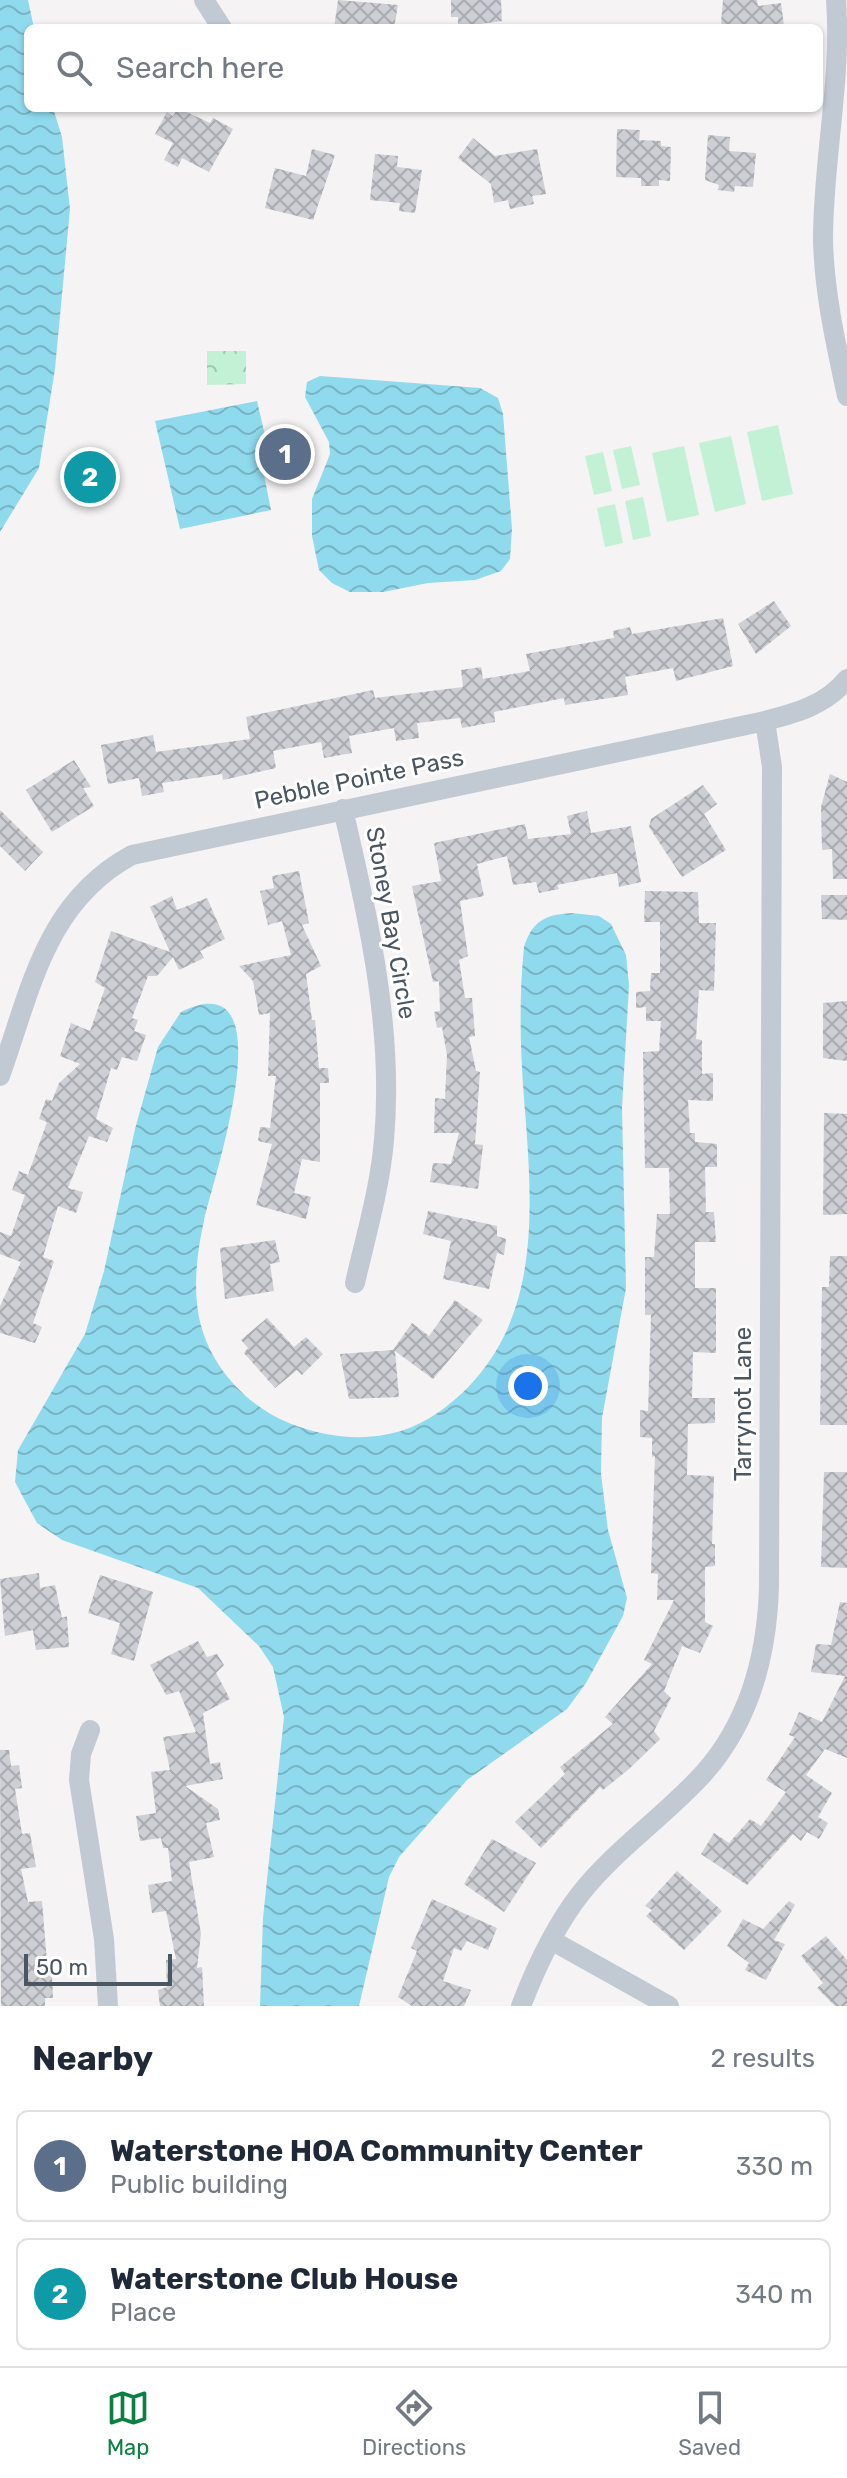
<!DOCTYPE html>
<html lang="en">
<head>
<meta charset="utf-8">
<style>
	body { margin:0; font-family:Rubik,sans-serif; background:#f6f6f7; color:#1f2937 }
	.scale { position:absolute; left:24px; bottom:20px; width:148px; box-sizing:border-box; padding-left:8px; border:4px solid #4a5661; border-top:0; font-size:22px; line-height:28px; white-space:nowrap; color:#4a5661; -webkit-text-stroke:6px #fff; paint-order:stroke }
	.you { position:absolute; left:528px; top:1386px; width:28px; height:28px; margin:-20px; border:6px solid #fff; border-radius:50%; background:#1a73e8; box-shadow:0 0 0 12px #1a73e833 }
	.badge { display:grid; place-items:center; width:52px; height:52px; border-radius:50%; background:#0b8043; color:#fff; font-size:26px; font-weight:700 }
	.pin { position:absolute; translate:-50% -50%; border:4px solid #fff; box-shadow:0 2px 8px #0006 }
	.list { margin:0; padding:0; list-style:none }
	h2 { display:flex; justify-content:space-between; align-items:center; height:104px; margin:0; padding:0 32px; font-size:34px }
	h2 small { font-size:26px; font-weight:400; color:#747a83 }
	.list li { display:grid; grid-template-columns:52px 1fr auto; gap:24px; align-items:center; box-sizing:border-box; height:112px; margin:0 16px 16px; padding:0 16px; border:2px solid #e0e1e3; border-radius:12px }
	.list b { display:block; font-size:30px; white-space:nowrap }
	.list p { margin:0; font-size:26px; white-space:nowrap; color:#747a83 }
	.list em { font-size:26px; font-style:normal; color:#747a83 }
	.icon { flex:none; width:44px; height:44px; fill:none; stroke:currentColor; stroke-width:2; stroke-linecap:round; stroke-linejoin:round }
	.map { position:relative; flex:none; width:847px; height:2006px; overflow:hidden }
	.search { position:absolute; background:#fff; box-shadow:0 2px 6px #0004; left:24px; right:24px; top:24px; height:88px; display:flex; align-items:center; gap:20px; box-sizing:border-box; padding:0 28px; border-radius:12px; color:#747a83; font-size:30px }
	.sheet { height:360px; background:#fff }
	nav { display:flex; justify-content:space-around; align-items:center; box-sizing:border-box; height:112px; border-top:2px solid #e0e1e3; background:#fff; font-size:22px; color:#747a83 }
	nav a { display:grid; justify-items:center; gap:4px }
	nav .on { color:#0b8043 }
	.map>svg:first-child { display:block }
	.green { fill:#c3f1d5 }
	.park { fill:url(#park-crowns) }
	.water { fill:url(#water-waves) }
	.building { fill:url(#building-cross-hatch) }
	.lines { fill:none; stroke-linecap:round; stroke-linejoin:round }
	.street { stroke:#c1cad2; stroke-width:20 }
	.labels { text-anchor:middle; stroke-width:6; stroke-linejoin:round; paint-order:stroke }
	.street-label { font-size:24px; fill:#4a5661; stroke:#fff }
</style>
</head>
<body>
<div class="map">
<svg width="847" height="2006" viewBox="0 0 847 2006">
	<defs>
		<pattern id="park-crowns" width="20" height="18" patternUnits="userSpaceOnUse" patternTransform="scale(2)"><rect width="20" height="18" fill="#c3f1d5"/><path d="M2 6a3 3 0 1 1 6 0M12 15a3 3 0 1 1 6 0" fill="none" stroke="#a0c6b0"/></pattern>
		<pattern id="water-waves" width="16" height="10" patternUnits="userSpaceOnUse" patternTransform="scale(2)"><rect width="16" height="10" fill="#90daee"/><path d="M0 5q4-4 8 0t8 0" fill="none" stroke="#78b4c4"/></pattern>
		<pattern id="building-cross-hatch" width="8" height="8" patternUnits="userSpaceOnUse" patternTransform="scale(2)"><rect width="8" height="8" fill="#cdcfd5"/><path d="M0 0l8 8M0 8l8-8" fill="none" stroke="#a8abb0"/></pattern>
	</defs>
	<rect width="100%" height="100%" fill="#f5f3f3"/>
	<path class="green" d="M778,425L793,494L762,501L747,432Z
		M731,436L746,504L715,512L699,443Z
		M631,446L640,485L622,489L613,450Z
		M684,446L699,515L667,522L652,453Z
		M603,452L612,491L594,495L585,456Z
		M643,497L651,536L633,540L625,501Z
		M615,504L623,543L605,547L597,508Z"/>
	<path class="park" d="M207,351H246V384L207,385Z"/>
	<path class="water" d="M0,0H28L34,28H28V108H53L62,137L70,209L55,369L39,468L0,532Z
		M320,376L480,388L498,398L503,414L512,529L510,559L501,571L475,580L428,583L383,592H350L332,583L319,570L312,536V499L330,454L329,442L305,397L307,382Z
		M257,401L274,474L264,475L271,510L180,529L155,421Z
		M572,913L599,916L611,924L626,955L629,985L622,1108L626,1288L602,1418L601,1474L608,1530L627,1598L623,1616L586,1683L567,1709L467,1780L399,1857L389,1877L359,2006H260L263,1918L284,1717L273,1667L259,1646L198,1588L62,1540L37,1523L15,1482L18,1450L85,1334L104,1271L135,1129L158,1047L181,1012C290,958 211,1185 204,1221C197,1251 193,1286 199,1317C208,1364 246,1406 289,1423C339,1443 394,1444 439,1412C545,1336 533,1213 524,1098C520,1048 519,997 524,947C533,920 545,915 572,913Z"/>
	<path class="building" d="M338,0L398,5L394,28H334Z
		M451,0H501L502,21L458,27V17H451Z
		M723,0H757L758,6L781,3L784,26L726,28L721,23Z
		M178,108L210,123L213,118L233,129L209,172L182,158L178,167L164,160L173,143L155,134L167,112L173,116Z
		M617,129L640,130L639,140L661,141V146L671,147L670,181L659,180V186H641V178L616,177Z
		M708,135L730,137L729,151L756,153L753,187L735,186L734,192L718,190L719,185L705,180Z
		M473,138L495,156L537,149L546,194L532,196L534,204L510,209L508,200L494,203L491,184L458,158Z
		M312,149L335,155L313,220L265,208L275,168L306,176Z
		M375,154L398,156L397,167L422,170L415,213L399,211L400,203L370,200Z
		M297,436L304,465L273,471L267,442Z
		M83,449L102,456L109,492L95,502L77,496L70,461Z
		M774,601L791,626L756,654L738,624Z
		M723,618L733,666L676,681L673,668L625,677L628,695L565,705L564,698L494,712L495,722L462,728L460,718L417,723L419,738L396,741L394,728L349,736L352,753L324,758L321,742L273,751L276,768L223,780L222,774L162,783L164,792L142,796L139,778L108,784L101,745L153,735L156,752L250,739L246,717L373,690L375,698L463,687L461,670L481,667L483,679L530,671L526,654L614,638L613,631L630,627L632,634Z
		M74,760L91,787L83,788L94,806L52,832L26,790Z
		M830,774L847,782V879H833L832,849L822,850L821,807Z
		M703,785L717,804L704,814L726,850L682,877L649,827L651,819Z
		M0,810L43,852L25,871L0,846Z
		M587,811L591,833L631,826L641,882L619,887L617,873L557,885L559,889L539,893L536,882L513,885L507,856L477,864L484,896L460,901L468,956L459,960L465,998H472L475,1036L469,1037L476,1071L480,1072L475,1144L483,1145L478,1189L430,1182L433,1163L451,1164L459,1133H434L435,1098L445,1099L447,1055L442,1027L437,1028L434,1012L440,1011L439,981L433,982L412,886L441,881L434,843L525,824L528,839L571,834L567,816Z
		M299,871L309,923L302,925L321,966L306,974L312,1020H315L319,1068H328L329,1083H320V1162L302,1159L294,1193L311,1197L306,1219L256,1205L272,1144L258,1141L260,1127L270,1128L276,1076H268L270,1013L259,1015L253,981L239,966L291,955L282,921L268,925L260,891L274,888L272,876Z
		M645,891L698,892L699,923H716L714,991L699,990L696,1039L702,1040V1074L713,1073V1101L688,1100L690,1133H695V1142L717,1144V1167H705L706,1212H714L716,1242H695V1288H716V1353L693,1352L692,1398H715V1423L688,1424L687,1475L714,1476L712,1544H715V1566L705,1567V1622L713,1626L700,1653L682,1646L664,1691L671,1698L654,1731L660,1739L629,1769L603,1790L600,1787L541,1848L515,1822L565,1774L560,1767L613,1724L605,1717L652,1664L644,1660L674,1600H657L658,1574L651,1573L655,1456L652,1457V1438L640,1437V1410L648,1411L651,1315H645V1257H654L657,1214H670L669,1168H645L643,1052L659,1051L661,1021H646V1007L636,1008V992L650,991L651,973H660V922H644Z
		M821,895H847V920L822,919Z
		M172,896L177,910L207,898L225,939L200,951L204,958L179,970L173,957L157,976H148L132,1018L138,1020L134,1031L146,1035L137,1061L122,1057L117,1070L111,1068L96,1119L113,1128L107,1142L89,1136L68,1188L83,1192L76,1213L58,1206L43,1257L54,1261L33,1323L42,1327L35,1343L0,1333V1306L21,1262L0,1254V1232L11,1236L25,1195L12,1190L19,1171L28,1175L47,1122L39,1119L46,1099L52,1101L59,1083L80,1064L60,1056L71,1023L90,1031L105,988L95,982L111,931L170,952L150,907Z
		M847,1001V1061L823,1058V1003Z
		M824,1113L847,1114V1214L823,1215Z
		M428,1211L497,1226V1236L506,1239L504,1255L497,1253L489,1289L443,1279L451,1241L423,1234Z
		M275,1240L280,1262L270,1264L274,1291L225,1299L220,1248Z
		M830,1256H847V1425H820L822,1287H829Z
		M455,1300L483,1320L433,1379L395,1351L399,1397L349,1399L340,1354L393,1350L412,1323L429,1336Z
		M267,1318L294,1347L306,1337L323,1354L302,1375L297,1370L275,1388L244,1353L248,1348L241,1340Z
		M824,1472H847V1568L821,1567Z
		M39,1573L40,1588L55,1585L62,1618L67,1616L69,1647L36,1650L33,1630L5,1636L0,1579Z
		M100,1575L153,1592L134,1661L111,1654L120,1623L88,1613Z
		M840,1602L847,1603V1758L825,1749L806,1775L832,1793L818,1817L828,1823L819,1839L807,1832L801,1841L793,1834L747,1885L701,1854L714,1833L729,1843L750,1819L761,1826L786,1792L766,1780L795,1737L789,1735L799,1712L822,1722L845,1676L811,1672L816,1644L831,1645Z
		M198,1641L207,1657L217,1654L224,1665L216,1673L230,1699L203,1713L210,1764L220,1762L223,1779L185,1786L218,1809L220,1820L206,1823L214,1857L189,1862L201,1934L197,1968L202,1967L204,2006H160L158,1990L167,1987L166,1960L176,1959L166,1911L152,1913L148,1885L172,1881L168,1848H163L161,1838L140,1841L136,1816L156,1813L151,1772L170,1770L163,1737L196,1732L179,1691L166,1695L150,1665Z
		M0,1750H9L11,1766L19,1765L22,1788L15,1789L22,1834L30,1833L36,1867L21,1869L28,1902L42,1901L48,1975L52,1976L53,1998H45V2006H1Z
		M492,1839L536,1863L504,1912L464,1884Z
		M677,1871L722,1911L684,1950L646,1916L652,1910L645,1906Z
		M432,1899L497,1928L488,1950L467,1941L461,1951L454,1948L443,1981L471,1990L464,2006H412L398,1997L417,1951L411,1948Z
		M789,1901L795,1905L774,1940L785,1944L766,1980L745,1970L749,1963L727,1946L743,1919L763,1929Z
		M826,1936L847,1960V2006H835L817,1988L823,1983L801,1956Z"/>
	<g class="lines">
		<path class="street" d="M204,0L222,28
			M836,0C842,80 823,159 823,239C824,292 836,345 847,396
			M343,809C368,918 394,1027 384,1140C380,1188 366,1235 355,1283
			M0,1076C31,990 45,902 132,855L765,721C796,713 826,705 847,679
			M90,1730L81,1754L79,1780L104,1939L108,2006
			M551,1940L669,2006
			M521,2006C536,1967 555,1926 581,1893C617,1848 665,1816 704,1773C750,1721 767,1655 769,1587L772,767L765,721"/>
	</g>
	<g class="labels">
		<g class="street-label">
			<text transform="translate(359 779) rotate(-12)" y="8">Pebble Pointe Pass</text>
			<text transform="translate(391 923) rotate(80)" y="8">Stoney Bay Circle</text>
			<text transform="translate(743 1404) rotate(-90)" y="8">Tarrynot Lane</text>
		</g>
	</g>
</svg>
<div class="scale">50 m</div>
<div class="you"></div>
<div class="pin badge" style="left:285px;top:454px;background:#5c6f8a">1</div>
<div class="pin badge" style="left:90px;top:477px;background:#0f9aa8">2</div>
<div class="search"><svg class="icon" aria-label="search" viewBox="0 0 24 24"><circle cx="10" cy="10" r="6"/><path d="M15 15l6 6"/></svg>Search here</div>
</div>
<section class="sheet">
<h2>Nearby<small>2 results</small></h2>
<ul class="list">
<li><span class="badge" style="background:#5c6f8a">1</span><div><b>Waterstone HOA Community Center</b><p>Public building</p></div><em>330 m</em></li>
<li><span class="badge" style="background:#0f9aa8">2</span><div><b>Waterstone Club House</b><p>Place</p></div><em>340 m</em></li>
</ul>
</section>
<nav>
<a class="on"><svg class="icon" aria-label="map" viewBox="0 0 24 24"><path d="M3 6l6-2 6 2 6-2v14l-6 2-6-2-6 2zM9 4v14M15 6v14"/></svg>Map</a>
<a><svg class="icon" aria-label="directions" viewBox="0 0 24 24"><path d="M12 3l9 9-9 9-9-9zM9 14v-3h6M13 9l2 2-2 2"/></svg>Directions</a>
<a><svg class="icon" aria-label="saved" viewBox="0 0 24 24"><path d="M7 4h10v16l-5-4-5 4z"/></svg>Saved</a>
</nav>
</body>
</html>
